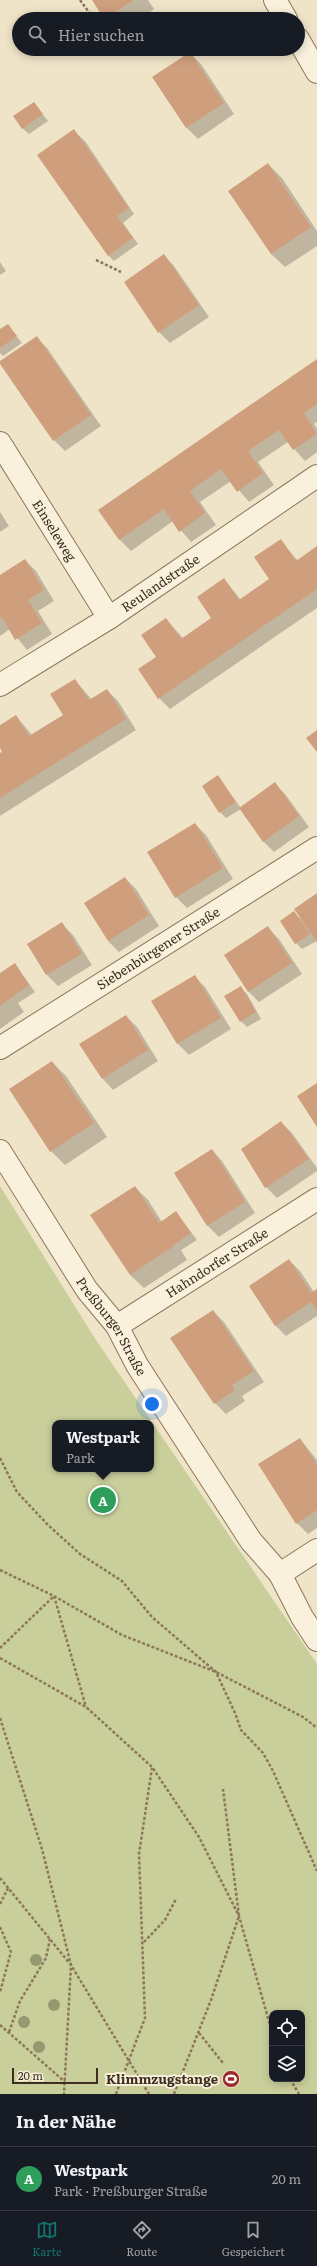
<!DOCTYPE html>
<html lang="de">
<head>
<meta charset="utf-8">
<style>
	body { margin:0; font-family:Literata,serif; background:#20242c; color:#f1f3f6 }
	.controls { position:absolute; right:12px; bottom:12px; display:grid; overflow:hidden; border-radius:8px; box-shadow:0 2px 10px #0003 }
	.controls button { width:36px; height:36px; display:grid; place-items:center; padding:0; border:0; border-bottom:1px solid #363941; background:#171b24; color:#f1f3f6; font:20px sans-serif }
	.scale { position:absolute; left:12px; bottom:10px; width:86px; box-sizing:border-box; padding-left:4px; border:2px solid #3d2e20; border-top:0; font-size:11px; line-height:14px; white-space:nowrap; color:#3d2e20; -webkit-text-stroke:3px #f7eed8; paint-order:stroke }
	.you { position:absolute; left:152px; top:1404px; width:14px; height:14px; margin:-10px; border:3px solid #fff; border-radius:50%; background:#1a73e8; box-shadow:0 0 0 6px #1a73e833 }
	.badge { display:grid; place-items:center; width:26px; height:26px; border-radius:50%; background:#0f766e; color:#fff; font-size:13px; font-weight:700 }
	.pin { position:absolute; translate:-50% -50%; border:2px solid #fff; box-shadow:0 1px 4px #0006 }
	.popup { position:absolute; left:52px; top:1420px; width:102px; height:52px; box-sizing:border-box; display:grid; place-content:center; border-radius:8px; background:#171b24; filter:drop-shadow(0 1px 3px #0005); font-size:13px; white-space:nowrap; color:#9ea1a6 }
	.popup b { font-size:15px; color:#f1f3f6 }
	.popup::after { content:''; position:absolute; left:50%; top:100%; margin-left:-8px; border:8px solid transparent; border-top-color:#171b24 }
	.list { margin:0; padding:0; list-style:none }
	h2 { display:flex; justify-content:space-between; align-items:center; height:52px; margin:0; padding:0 16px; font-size:17px }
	h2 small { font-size:13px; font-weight:400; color:#9ea1a6 }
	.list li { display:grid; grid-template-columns:26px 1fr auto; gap:12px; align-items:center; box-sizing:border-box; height:64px; padding:0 16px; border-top:1px solid #363941 }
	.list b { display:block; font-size:15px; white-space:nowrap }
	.list p { margin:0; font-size:13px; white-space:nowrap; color:#9ea1a6 }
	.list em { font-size:13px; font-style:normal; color:#9ea1a6 }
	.icon { flex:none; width:22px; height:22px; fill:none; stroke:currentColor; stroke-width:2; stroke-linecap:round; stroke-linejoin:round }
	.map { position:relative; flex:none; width:317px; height:2094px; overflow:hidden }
	.search { position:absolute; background:#171b24; box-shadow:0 2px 10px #0003; left:12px; right:12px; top:12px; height:44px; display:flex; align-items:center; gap:10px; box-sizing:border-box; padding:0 14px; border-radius:22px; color:#9ea1a6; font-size:15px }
	.sheet { height:116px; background:#171b24 }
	nav { display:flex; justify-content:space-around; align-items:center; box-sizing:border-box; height:56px; border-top:1px solid #363941; background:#171b24; font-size:11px; color:#9ea1a6 }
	nav a { display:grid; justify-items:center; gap:2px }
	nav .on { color:#0f766e }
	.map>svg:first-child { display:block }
	.green { fill:#c9cf9b; fill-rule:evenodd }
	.shadow { fill:#0003 }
	.building { fill:#cf9f7d }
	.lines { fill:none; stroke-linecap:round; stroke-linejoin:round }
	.minor-casing { stroke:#8d765c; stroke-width:24 }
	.path { stroke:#8d765c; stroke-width:2.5; stroke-dasharray:3 2; stroke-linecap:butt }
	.minor { stroke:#faf1dc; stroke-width:22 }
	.tree { fill:#96986f }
	.labels { text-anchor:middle; stroke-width:4; stroke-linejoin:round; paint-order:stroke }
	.street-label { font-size:13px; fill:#3d2e20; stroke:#f7eed8 }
	.poi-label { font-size:13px; font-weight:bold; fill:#3d2e20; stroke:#f7eed8; text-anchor:end }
</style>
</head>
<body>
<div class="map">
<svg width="317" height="2094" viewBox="0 0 317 2094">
	<rect width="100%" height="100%" fill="#f0e4c8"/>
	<path class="green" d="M0,1186L96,1340L317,1664V2094H0ZM55,1423H151V1469H55ZM272,2013H302V2079H272Z"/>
	<path class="shadow" d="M93,0H148L154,9L139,19H106Z
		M190,53L201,64L234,114L198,139L187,128L153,78Z
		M34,103L48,121L29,134L22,128Z
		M74,131L85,141L134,214L123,223L138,244L114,261L108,255Z
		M268,164L282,178L317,231V246L285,267L271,254L229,191Z
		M164,255L174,266L209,317L170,343L159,332L125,282Z
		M0,262L6,271L0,275Z
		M8,325L22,343L3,356L0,353V330Z
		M36,337L47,348L101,426L65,451L54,440Z
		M317,360V422L314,424L317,428V452L305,461L288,442L258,462L274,485L249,502L231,481L200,502L216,525L191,542L173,521L131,551L120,540L100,511Z
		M0,512L9,526L0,532Z
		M280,540L298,561L317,548V608L170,709L159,698L158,657L166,619L183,638L213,618L224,579L241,600L270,579Z
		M25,560L36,571L54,601L38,611L52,634L27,650L10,629L0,636V576Z
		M75,680L92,700L107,690L118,701L136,730L0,816V754L4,752L0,746V726L16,716L32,735L65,715Z
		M218,777L241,808L274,783L285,794L309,827L274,852L263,841L241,809L226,818L220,812L203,787Z
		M195,824L206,835L233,879L187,908L176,897Z
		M125,878L136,889L159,926L119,952L108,941Z
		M317,894V941L302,949L296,943L294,913L301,919Z
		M62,924L73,935L92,965L58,986L47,975L28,944Z
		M268,928L279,939L302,974L259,1002L248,991Z
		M15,964L35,992L18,1003L24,1012L0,1029V974Z
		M194,976L205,987L231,1029L189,1055L178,1044L153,1002Z
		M241,988L247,994L261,1019L247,1027L241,1021Z
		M126,1016L137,1027L158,1061L113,1090L103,1079Z
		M52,1062L66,1076L107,1137L65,1165L51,1151Z
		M281,1122L292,1133L317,1168V1171L277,1198L266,1187Z
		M212,1150L222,1161L255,1213L219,1237L208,1226L175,1174Z
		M135,1187L148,1200L162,1222L176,1212L197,1240L181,1250L187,1260L144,1288L130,1275Z
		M289,1260L300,1271L314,1292L317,1290V1316L286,1336L275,1325Z
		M213,1311L224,1322L264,1382L242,1396L245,1401L226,1414L215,1403Z
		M300,1439L317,1460V1528L308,1534L297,1523Z"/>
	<path class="building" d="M92,0H134L104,19Z
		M190,52L224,103L186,128L152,77Z
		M34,102L43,114L22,129L13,116Z
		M74,129L129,208L117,216L133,238L108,256L37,155Z
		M268,163L311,227L271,254L228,191Z
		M164,254L199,305L158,333L124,282Z
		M8,324L17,336L0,348V329Z
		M37,336L91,415L53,441L0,364V361Z
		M317,359V404L304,413L317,434L293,450L279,430L248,451L263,473L237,492L221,469L190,491L205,513L179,532L164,509L119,540L98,510Z
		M281,539L296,561L317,546V589L158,699L138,669L156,657L141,635L166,618L181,639L211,618L197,597L224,578L239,600L269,579L254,557Z
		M25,559L44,590L28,600L42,623L15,640L2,617L0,618V575Z
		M75,679L89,700L107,689L126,719L0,798V753L2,752L0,748V725L16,715L29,736L63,715L50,694Z
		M317,730V752L306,738Z
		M218,775L236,802L219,813L202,786Z
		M275,782L299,816L263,842L239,808Z
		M195,823L223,868L175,898L147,852Z
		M125,877L149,915L108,941L84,903Z
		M317,893V942L294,909Z
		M294,911L310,934L295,944L280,921Z
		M62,922L82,954L46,975L27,944Z
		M268,926L292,963L248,992L224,955Z
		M15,963L29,985L0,1006V973Z
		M195,975L221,1018L177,1044L151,1001Z
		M241,986L256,1012L240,1022L224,996Z
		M126,1015L148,1050L102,1079L79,1044Z
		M52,1061L94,1123L50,1152L9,1089Z
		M317,1083V1127L297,1096Z
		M281,1121L309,1159L265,1188L241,1149Z
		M212,1149L245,1202L207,1226L174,1173Z
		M135,1186L159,1223L176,1211L191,1233L174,1245L171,1240L174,1246L130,1275L90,1215Z
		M289,1259L311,1293L317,1289V1310L311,1302L275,1326L249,1286Z
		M213,1310L254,1371L232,1385L235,1390L214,1404L170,1338Z
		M300,1438L317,1465V1510L296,1524L258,1464Z"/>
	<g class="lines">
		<defs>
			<g id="minor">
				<path d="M275,0L286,19"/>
				<path d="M298,39L317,72"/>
				<path id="s1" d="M0,443L109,618"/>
				<path id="s2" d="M0,685L109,618L317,476"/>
				<path id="s3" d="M0,1048L317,848"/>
				<path id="s4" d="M0,1151L87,1290L117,1326L137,1365L251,1541L280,1574L302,1617L317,1640"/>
				<path id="s5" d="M117,1326L317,1199"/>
				<path d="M280,1574L317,1550"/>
			</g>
		</defs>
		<use href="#minor" class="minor-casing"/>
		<path class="path" d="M80,0L94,19
			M96,260L121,272
			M0,1458L17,1492L48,1525L80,1554L122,1581L152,1617L216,1672L235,1713L241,1730L263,1753L273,1771L317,1871
			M0,1570L54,1596L122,1635L216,1672L303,1717L317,1728
			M0,1648L54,1596L86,1707
			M0,1658L86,1707L152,1767L199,1837L239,1916L272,2032
			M0,1718L42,1849L71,1965L149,2094
			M0,1878L71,1965L64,2094
			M0,1904L8,1888
			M0,1927L11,1952L0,1992
			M144,1942L165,1920L176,1899
			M0,2025L65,2082
			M9,2032L20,2001L46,1958L50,1939
			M199,2033L223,2063
			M290,2079L299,2094
			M116,2094L145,2018L139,1854L152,1768
			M174,2094L211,2000L239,1916L223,1789"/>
		<use href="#minor" class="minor"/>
	</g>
	<g class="tree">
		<circle cx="36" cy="1960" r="6"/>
		<circle cx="54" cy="2005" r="6"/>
		<circle cx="24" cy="2022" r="6"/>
		<circle cx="39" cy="2047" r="6"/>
	</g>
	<defs>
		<symbol id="stadium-disc" viewBox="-11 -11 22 22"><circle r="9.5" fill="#9e2a2b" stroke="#f7eed8"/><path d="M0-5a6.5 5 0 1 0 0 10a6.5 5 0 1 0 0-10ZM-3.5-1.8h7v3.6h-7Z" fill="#fff"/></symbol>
	</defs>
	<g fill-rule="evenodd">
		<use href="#stadium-disc" x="221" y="2069" width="20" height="20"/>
	</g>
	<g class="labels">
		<g class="street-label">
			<text dy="5" stroke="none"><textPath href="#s1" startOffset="103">Einseleweg</textPath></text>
			<text dy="5" stroke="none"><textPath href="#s2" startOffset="190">Reulandstraße</textPath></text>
			<text dy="5" stroke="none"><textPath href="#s3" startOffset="187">Siebenbürgener Straße</textPath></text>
			<text dy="5" stroke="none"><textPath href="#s5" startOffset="118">Hahndorfer Straße</textPath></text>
			<text dy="5" stroke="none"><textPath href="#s4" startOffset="208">Preßburger Straße</textPath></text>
		</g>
		<g class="poi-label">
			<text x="218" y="2084">Klimmzugstange</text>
		</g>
	</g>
</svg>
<div class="controls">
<button><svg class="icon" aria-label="locate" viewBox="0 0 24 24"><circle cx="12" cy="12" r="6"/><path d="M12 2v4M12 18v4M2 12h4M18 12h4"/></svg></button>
<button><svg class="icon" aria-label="layers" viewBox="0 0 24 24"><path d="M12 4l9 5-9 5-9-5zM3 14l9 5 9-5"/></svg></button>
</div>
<div class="scale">20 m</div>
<div class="you"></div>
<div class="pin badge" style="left:103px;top:1500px;background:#2e9e5b">A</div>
<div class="popup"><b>Westpark</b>Park</div>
<div class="search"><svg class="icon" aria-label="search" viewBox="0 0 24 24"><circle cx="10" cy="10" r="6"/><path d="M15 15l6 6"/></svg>Hier suchen</div>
</div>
<section class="sheet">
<h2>In der Nähe<small></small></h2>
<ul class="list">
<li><span class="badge" style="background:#2e9e5b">A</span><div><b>Westpark</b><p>Park · Preßburger Straße</p></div><em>20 m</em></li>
</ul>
</section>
<nav>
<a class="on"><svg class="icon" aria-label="map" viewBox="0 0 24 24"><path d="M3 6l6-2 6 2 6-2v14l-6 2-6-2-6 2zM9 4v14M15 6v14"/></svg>Karte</a>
<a><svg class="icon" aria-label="directions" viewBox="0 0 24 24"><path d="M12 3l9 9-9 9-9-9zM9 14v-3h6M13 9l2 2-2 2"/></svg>Route</a>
<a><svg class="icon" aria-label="saved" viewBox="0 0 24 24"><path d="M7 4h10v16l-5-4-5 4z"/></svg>Gespeichert</a>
</nav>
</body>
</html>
